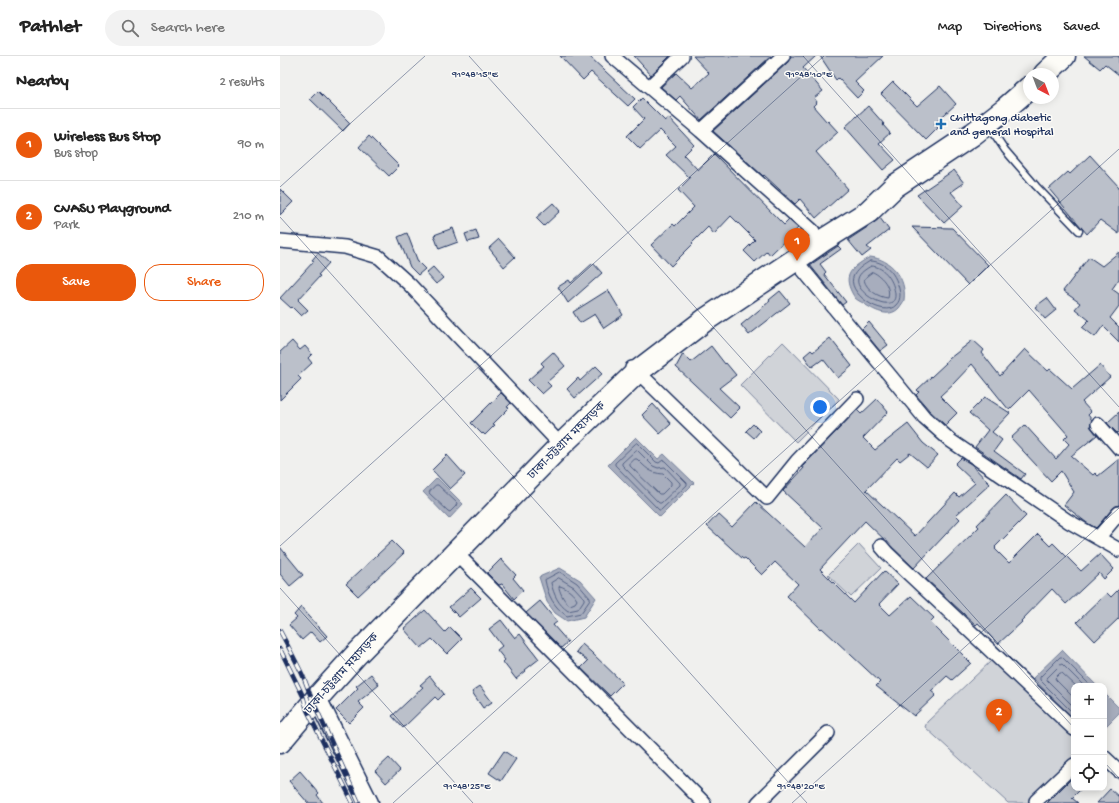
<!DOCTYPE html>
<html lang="en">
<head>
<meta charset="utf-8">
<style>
	body { margin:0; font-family:"Gochi Hand","Noto Sans Bengali",sans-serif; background:#f2f2f2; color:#222 }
	.controls { position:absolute; right:12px; bottom:12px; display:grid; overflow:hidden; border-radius:8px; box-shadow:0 2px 10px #0003 }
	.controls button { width:36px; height:36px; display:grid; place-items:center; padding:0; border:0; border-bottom:1px solid #e0e0e0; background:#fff; color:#222; font:20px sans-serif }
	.compass { position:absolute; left:743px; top:12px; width:36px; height:36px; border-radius:50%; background:#fff; box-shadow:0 2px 10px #0003; rotate:138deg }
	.you { position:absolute; left:540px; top:351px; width:14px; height:14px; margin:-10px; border:3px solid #fff; border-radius:50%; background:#1a73e8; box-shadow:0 0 0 6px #1a73e833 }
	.badge { display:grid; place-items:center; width:26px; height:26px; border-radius:50%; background:#ea580c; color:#fff; font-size:13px; font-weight:700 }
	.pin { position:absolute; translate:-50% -33px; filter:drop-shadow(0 1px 2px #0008) }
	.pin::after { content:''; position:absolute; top:21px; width:14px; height:12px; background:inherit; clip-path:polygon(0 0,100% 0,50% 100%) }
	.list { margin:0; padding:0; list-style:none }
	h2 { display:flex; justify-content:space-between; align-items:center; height:52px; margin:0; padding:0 16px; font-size:17px }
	h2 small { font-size:13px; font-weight:400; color:#767676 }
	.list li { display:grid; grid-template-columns:26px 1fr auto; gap:12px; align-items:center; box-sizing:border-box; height:72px; padding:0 16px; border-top:1px solid #e0e0e0 }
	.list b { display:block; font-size:15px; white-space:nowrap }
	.list p { margin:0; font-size:13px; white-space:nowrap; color:#767676 }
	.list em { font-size:13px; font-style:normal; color:#767676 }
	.actions { display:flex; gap:8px; padding:12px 16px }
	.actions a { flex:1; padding:9px 0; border:1px solid #ea580c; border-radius:16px; text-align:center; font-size:14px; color:#ea580c }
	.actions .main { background:#ea580c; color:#fff }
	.icon { flex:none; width:22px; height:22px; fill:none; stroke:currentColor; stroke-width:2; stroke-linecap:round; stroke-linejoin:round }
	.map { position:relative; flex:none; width:839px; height:747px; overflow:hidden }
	header { display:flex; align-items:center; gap:24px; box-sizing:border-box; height:56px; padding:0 20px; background:#fff; border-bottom:1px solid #e0e0e0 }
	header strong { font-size:19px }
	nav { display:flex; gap:22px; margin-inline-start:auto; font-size:14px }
	.search { width:280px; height:36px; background:#f2f2f2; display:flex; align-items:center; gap:10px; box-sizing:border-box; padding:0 14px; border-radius:22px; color:#767676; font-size:15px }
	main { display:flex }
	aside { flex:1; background:#fff }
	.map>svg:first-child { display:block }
	.green { fill:#d0d3d8; stroke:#76819b }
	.water { fill:#a7adbd; stroke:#6f7b97 }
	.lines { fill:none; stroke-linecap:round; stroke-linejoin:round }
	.shore { stroke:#536184; stroke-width:1 }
	.building { fill:#bbc0ca; stroke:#1b2f5e }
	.lane-casing { stroke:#1b2f5e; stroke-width:9 }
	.street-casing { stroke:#1b2f5e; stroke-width:16 }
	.secondary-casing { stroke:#1b2f5e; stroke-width:21 }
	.highway-casing { stroke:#1b2f5e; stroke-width:25 }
	.lane { stroke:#fdfcf7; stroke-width:6 }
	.street { stroke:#fdfcf7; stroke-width:13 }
	.secondary { stroke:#fdfcf7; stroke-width:18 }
	.highway { stroke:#fdfcf7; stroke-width:22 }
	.rail-casing { stroke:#1b2f5e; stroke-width:4.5 }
	.rail { stroke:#fdfcf7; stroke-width:3; stroke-dasharray:9; stroke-linecap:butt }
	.ticks { fill:none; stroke:#1b2f5e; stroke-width:1; stroke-opacity:0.45 }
	.poi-dot { fill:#1f6fb2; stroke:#fdfcf7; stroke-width:1.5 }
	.labels { text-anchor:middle; stroke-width:3; stroke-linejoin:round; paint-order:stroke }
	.poi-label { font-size:12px; fill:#1b2f5e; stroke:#fdfcf7; text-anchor:start }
	.street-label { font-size:12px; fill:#1b2f5e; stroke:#fdfcf7 }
	.ticks-label { font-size:10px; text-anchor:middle; fill:#1b2f5e; stroke:#fdfcf7; stroke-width:3; stroke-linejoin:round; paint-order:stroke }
</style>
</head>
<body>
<header>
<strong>Pathlet</strong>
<div class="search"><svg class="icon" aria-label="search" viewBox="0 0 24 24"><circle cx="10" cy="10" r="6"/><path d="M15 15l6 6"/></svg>Search here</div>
<nav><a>Map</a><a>Directions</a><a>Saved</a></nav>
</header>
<main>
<aside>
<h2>Nearby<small>2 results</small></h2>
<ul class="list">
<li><span class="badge">1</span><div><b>Wireless Bus Stop</b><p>Bus stop</p></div><em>90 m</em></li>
<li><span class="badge">2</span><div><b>CVASU Playground</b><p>Park</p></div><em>210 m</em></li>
</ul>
<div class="actions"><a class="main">Save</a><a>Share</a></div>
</aside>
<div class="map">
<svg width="839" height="747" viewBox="0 0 839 747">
	<rect width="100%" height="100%" fill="#f0f0ee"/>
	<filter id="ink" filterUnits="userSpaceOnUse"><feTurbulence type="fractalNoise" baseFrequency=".025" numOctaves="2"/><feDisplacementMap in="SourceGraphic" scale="8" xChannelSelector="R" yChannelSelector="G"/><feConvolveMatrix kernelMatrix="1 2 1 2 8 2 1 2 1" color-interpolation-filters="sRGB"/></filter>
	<g filter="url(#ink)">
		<path class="green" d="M503,286L559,343L516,386L460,329Z
			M579,488L601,512L571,541L548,519Z
			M712,604L794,680V703L750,747H728L645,671L647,666Z"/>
		<path class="water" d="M590,201C611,203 627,222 624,244C623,247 621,249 619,252C609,263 593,254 583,247C581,246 577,244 575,242C571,236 566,226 569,219C572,211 583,205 590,201Z
			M356,381L378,403L384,398L414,427L380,461L328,409Z
			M157,422L183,448L169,463L143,436Z
			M280,512L300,524L316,542L304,561L287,565L275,557L267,546L259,521Z
			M782,594L817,630H794V664L753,622Z
			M824,637L839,652V657L824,672Z"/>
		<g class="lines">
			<path class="shore" d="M590,205C608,205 618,222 620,238C620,243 619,246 616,249C604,263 564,236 574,219C578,212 584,209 590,205Z
				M591,210C605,210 614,226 615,238C617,260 574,238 578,223C579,217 586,213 591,210Z
				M593,216C603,221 611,231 608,242C598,241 587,234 584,224L587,220Z
				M357,387L376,406L379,407L383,404L385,405L407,427V429L381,454H379L335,409V407L355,388Z
				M357,394L373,410L378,412L385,411L400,427V429L381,447H379L342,409V407L355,395Z
				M355,403H357C366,412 370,417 383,418L391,426V429L382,438H379L350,410V408Z
				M156,429H158L177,447L176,450L170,456L168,455L149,437L150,435Z
				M280,516L297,527L310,542V544L301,557L287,560C274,551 268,540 265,524Z
				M279,522L294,531L304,542V544L298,553L288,555C278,548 274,539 271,527Z
				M280,530C287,532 294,538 297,544L295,547L290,549C284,545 281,539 279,532Z
				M794,642L776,624L775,622L780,617H782L796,630
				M794,651L767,624V622L780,609L782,608L804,630
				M794,658L760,624V621L780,601H782L811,630"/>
		</g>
		<path class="building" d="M280,0H309L355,43L348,50L311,16L303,24Z
			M354,0H390L371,19Z
			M413,0H491L421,64L400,40L396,44L381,31L396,17L412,32L429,17Z
			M511,0H536L523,12L543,35L534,42L537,46L533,50L547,66L548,65L558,76L536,96L568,133L536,162L520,143L515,148L484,119L483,120L433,75L508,6Z
			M540,0H603L575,26L584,35L577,42L558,22L556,24Z
			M804,0H839V19L825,8L820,13Z
			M613,26L637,50L660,30L676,48L654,68L658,72L646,84L601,38Z
			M38,35L70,67L63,75L30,43Z
			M362,42L385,65L389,62L414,89L404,99L418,114L434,98L504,169L509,164L518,172L490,199L487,195L475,206L464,195L475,184L451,160L434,178L428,171L412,187L413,188L391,210L371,189L393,168L395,170L414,151L398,134L410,122L386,99L396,90L380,74L360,93L347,80L364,63L353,51Z
			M588,50L604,68L603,69L610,77L599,87L615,104L603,114L565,71Z
			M89,80L119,110L109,120L79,91Z
			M810,99L839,131V178L820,164L807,178L769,133L788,116L790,118Z
			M674,114L684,127L671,136L683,150L664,167L637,139Z
			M0,133L13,146L0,159Z
			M273,147L280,155L264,170L256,162Z
			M600,162L609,174L587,191L591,194L582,201L568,184L595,166Z
			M632,171L672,172L708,209L688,229Z
			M173,172L178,186L159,193L154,179Z
			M196,174L199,183L188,186L185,178Z
			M127,177L138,206L145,213L138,219L130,211L118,181Z
			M219,183L235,201L224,211L209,192Z
			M558,190L561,193L540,208L546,216L544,218L566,246L562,249L530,209Z
			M839,196V223L832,233L839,238V250L830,262L839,271V286L823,270L815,281L802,271L809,264L795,253L800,247L783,235L809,201L822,210Z
			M38,197L49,207L38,219L40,220L18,244L28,254L21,260L12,251L11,252L0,242L34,205L32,204Z
			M313,207L322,217L288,247L278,231L289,224L291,227Z
			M153,211L163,222L156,228L146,217Z
			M328,234L343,259L324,272L315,258L300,267L293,256Z
			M500,235L510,247L469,279L461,269L490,245L489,244Z
			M767,242L776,254L765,263L755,251Z
			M589,266L608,289L600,295L582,273Z
			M550,282L572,310L558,322L543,303L532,311L524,300L531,294L533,296Z
			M693,284L704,294L702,297L720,320L745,293L768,315L770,313L792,333L820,309L830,321L802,346L811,356L808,359L812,364L810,370L817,379L791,400L813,419L815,417L818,420L839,403V449L836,450L833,452L816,472L807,467L784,449L794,436L781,415L771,425L731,382L745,369L776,403L789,388L784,383L788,379L749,334L729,354L692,308L674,327L660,340L677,357L665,369L650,355L636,339L639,336L637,334L666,307L665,306Z
			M12,285L20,294L25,290L32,298L28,302L32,307L18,320L21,323L0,344V296Z
			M431,290L445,308L446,307L456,319L439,332L460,352L450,362L396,311L403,298L411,306Z
			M273,296L285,310L267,326L271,330L262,338L248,324L264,310L261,307Z
			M316,310L323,317L295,342L287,333L298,322L300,325Z
			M221,337L231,347L227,351L229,352L213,368L215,369L205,379L203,377L202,378L191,367Z
			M705,341L730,357L712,376L722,384L714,395L745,418L741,423L695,391L708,374L689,357Z
			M597,343L608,356L583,382L595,394L628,368L643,387L658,399L647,411L630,397L620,405L617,402L586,434L635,480L675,437L679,441L695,427L675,408L681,402L691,408L710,428L676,459L680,463L634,512L585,465L540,513L574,547L604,515L618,528L599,548L610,559L631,540L654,562L650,566L691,607L672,624L667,620L651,635L656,639L634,660L596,630L600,626L542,572L541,573L507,540L518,528L495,506L482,519L465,502L463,503L427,470L438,458L452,471L476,446L525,491L543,472L503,435L524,412L523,410L577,354L581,358Z
			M373,348L391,368L380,378L362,359Z
			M839,356V375L837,377L827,367Z
			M473,368L480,375L474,382L466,375Z
			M167,399L185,419L170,433L152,414Z
			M726,439L746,460L715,491L716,492L715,493L729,507L758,478L770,490L773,487L801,515L820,498L834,513L824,523L819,517L786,548L772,533L741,565L742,566L718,588L698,567L696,569L646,523L699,471L697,469Z
			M112,485L124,497L78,540L66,528Z
			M0,491L23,519L10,530L0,518Z
			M221,503L236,519L233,522L243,534L234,543L222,528L219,529L207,517Z
			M191,532L201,542L179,561L169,551Z
			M839,533V562L815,585L797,566L827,537L831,541Z
			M260,545L277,566L273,569L288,586L281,592L246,557Z
			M21,551L47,580L40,586L31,576L22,584L9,569L17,562L14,559Z
			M145,554L165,576L170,571L182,583L167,598L152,583L141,592L124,573Z
			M221,564L235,582L240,578L259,603L245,614L246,615L236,623L223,606L225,604L217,594L222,590L209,573Z
			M302,588L311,596L343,627L330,640L301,612L308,605L296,596Z
			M91,618L99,629L78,646L84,652L69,667L56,654L78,632L76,630Z
			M150,620L164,638L158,644L155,641L123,672L112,660L143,631L140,629Z
			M200,630L212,646L203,652L192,636Z
			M224,695L236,703L221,725L209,717Z
			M109,702L120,714L106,727L95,715Z
			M20,715L39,737L37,739L43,747H28L9,725Z
			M794,720V732H802L792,742L798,747H767Z
			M830,733L839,741V747H817Z"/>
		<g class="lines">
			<defs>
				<path id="lane" d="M709,70L725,94L756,130L799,175"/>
				<path id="street" d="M332,0L421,75L533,175
					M369,31L402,0
					M421,75L503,0
					M0,185L65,191L99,201L129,228L281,389
					M515,204L644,361L671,385L788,465L839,494
					M352,312L361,319L487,442L517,405L577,343
					M818,368L839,392
					M818,482L839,457
					M601,490L607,497L628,517L794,673
					M176,497L424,747
					M824,701L839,715
					M756,745L794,709
					M478,747L548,677"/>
				<path id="secondary" d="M37,642L89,747"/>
				<path id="highway" d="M765,18L784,0
					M0,686L37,642L75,600L281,389L357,316L425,264L515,204L542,185L588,156L615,130L693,78L725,53L749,32"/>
			</defs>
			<use href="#lane" class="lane-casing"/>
			<use href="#street" class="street-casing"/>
			<use href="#secondary" class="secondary-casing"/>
			<use href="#highway" class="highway-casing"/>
			<use href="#lane" class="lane"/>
			<use href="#street" class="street"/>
			<use href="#secondary" class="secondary"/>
			<use href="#highway" class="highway"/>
			<defs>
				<path id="rail" d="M0,575C8,590 16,605 23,620C28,631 31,644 37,654L79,747
					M0,593L23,640L27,654L73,747"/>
			</defs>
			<use href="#rail" class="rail-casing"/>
			<use href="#rail" class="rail"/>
		</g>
	</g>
	<path class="ticks" d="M189,0L794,672M523,0L839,351M0,131L145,0M0,161L527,747M0,490L544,0M0,532L193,747M824,706L839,722M113,747L839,93M512,747L839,452"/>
	<path class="poi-dot" d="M659 62h4v4h4v4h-4v4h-4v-4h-4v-4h4z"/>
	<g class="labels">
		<g class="poi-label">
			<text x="670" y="65">Chittagong diabetic<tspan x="670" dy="14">and general Hospital</tspan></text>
		</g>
		<g class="street-label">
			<text transform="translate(286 384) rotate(-45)" y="4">ঢাকা-চট্টগ্রাম মহাসড়ক</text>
			<text transform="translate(61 617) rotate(-48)" y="4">ঢাকা-চট্টগ্রাম মহাসড়ক</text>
		</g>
	</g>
	<g class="ticks-label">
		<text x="195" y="21">91°48'15"E</text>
		<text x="529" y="21">91°48'10"E</text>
		<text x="187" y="733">91°48'25"E</text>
		<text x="521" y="733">91°48'20"E</text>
	</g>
</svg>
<div class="controls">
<button>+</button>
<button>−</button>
<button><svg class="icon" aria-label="locate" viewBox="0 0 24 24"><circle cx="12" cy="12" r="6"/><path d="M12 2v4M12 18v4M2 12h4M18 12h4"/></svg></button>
</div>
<svg class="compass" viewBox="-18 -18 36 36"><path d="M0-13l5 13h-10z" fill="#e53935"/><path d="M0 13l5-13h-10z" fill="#767676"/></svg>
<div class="you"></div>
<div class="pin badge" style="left:517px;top:205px">1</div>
<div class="pin badge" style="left:719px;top:676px">2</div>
</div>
</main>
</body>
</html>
